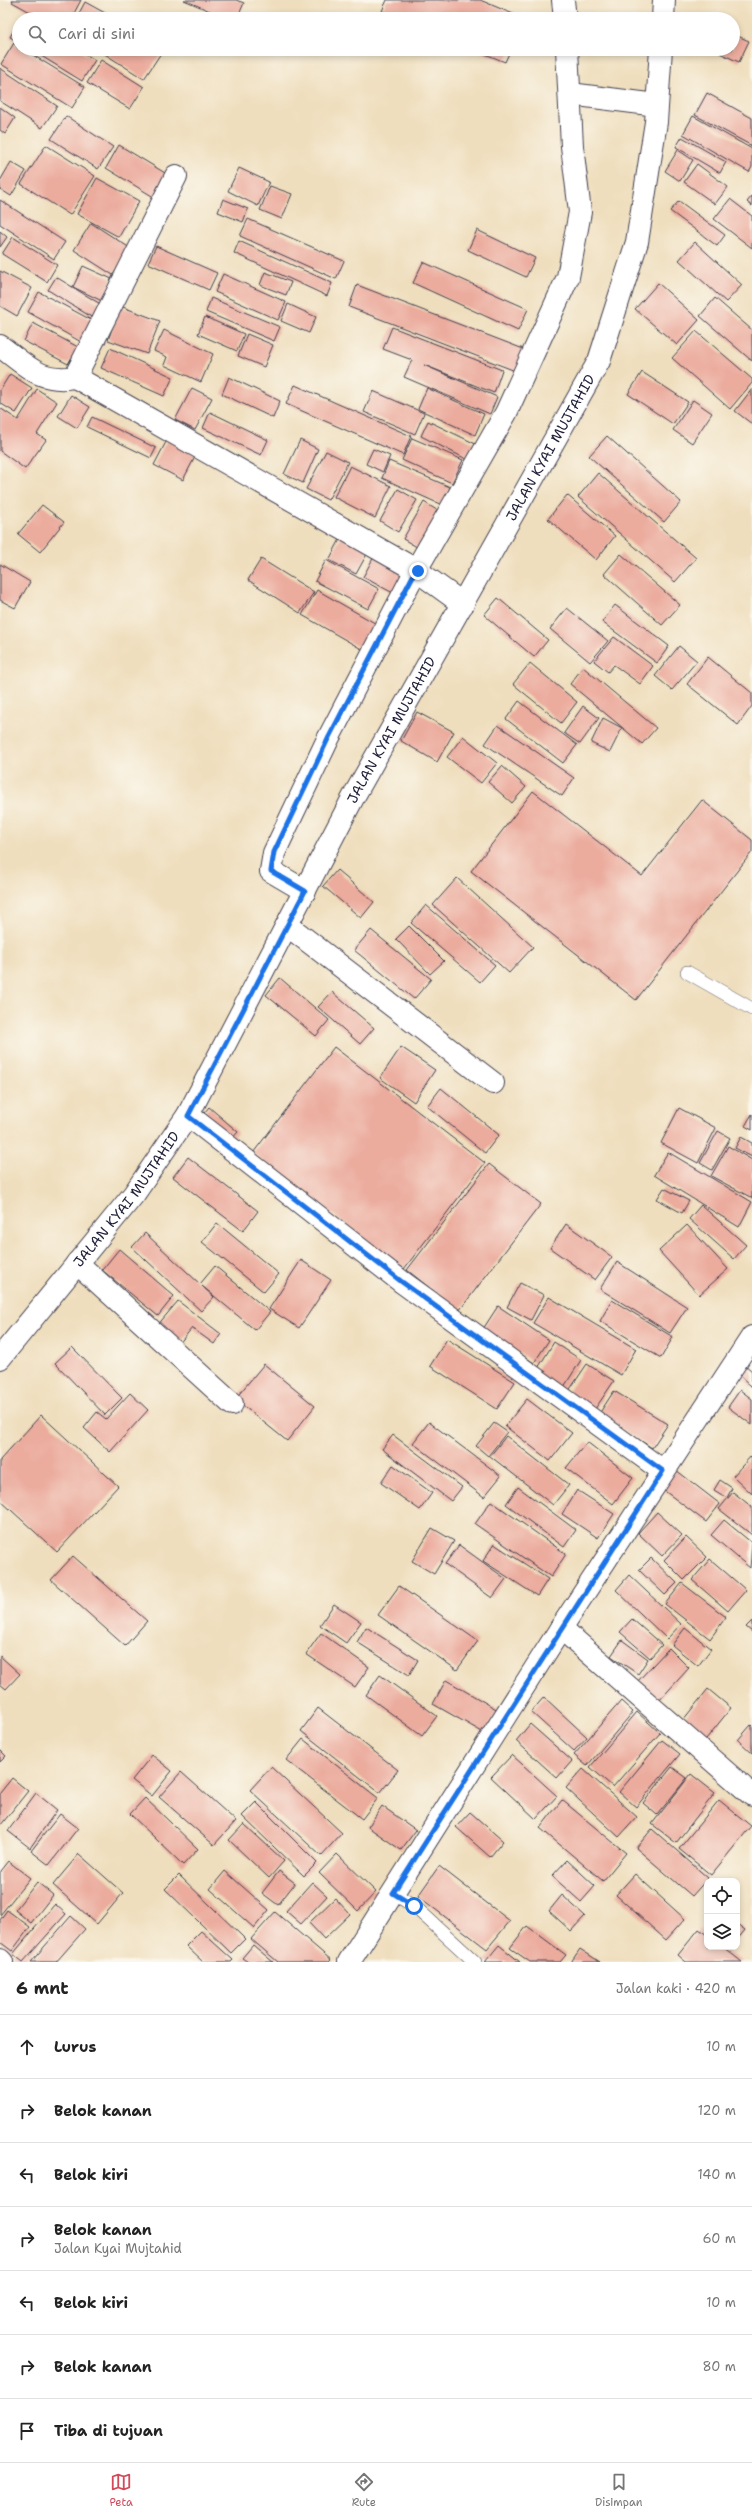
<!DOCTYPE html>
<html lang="id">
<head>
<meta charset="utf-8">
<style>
	body { margin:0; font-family:"Shantell Sans",sans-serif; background:#f6f6f6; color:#222 }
	.controls { position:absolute; right:12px; bottom:12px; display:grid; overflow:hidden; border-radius:8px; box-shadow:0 2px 6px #0003 }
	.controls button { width:36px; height:36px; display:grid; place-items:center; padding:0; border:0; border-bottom:1px solid #e0e0e0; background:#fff; color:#222; font:20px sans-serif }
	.stop { position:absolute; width:12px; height:12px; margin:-9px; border:3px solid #1a73e8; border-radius:50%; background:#fff }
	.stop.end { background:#1a73e8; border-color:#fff; box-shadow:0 1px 4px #0008 }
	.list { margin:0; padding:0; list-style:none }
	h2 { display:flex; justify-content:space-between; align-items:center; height:52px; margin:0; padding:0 16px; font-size:17px }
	h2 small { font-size:13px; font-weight:400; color:#767676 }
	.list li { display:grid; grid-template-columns:26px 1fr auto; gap:12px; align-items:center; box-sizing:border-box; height:64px; padding:0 16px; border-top:1px solid #e0e0e0 }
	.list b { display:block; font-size:15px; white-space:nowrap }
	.list p { margin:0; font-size:13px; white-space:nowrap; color:#767676 }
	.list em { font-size:13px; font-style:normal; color:#767676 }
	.icon { flex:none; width:22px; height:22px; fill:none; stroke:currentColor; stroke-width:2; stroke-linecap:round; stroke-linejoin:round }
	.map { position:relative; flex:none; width:752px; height:1962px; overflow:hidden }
	.search { position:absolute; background:#fff; box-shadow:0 2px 6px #0003; left:12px; right:12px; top:12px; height:44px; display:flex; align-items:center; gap:10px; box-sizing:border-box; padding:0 14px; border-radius:22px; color:#767676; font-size:15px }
	.sheet { height:500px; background:#fff }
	nav { display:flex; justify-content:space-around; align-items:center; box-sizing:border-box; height:56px; border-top:1px solid #e0e0e0; background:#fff; font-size:11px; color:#767676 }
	nav a { display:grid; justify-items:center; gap:2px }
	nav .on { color:#d1495b }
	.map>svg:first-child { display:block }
	.building { fill:#ebab9d }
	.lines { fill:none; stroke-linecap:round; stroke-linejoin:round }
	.service-casing { stroke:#413e4e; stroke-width:14 }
	.minor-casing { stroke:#413e4e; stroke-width:24 }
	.service { stroke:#fff; stroke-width:13 }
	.minor { stroke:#fff; stroke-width:22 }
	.route { stroke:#1a73e8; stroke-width:5 }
	.labels { text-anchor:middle; stroke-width:4; stroke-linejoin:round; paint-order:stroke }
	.street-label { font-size:14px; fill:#22223b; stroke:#fbf7ec }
</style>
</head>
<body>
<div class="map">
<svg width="752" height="1962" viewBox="0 0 752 1962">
	<rect width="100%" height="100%" fill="#fbf7ec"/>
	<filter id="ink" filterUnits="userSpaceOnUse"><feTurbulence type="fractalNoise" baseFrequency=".025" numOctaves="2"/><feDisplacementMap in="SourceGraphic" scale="8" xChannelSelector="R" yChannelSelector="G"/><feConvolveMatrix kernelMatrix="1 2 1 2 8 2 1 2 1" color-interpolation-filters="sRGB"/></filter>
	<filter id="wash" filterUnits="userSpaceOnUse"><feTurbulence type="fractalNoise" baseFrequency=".012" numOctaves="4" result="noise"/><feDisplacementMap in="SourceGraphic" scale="16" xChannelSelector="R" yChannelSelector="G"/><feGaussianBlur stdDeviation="0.9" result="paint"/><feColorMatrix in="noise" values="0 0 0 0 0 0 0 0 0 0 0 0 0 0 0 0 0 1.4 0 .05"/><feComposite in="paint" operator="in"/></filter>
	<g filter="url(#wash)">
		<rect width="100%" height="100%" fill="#efdebd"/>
		<g id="blocks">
			<path class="building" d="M13,0H81L71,19H43L12,2Z
				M184,0H236L244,3L237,19H229Z
				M387,0H480L525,19H401L382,11Z
				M85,2L105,13L102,19H76Z
				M19,21V42L10,37Z
				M733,34L749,41L739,62L711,49H733Z
				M14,43L19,49H23L85,87L72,108L1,64Z
				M30,49H77L95,60L82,81Z
				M97,49H162L163,50L144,79Z
				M473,49H511L505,62Z
				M101,60L144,87L130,109L87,83Z
				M0,68L57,106L42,128L0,101Z
				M707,93L752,118V146L695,115Z
				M0,107L15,118L5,134L0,130Z
				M66,116L113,147L98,169L51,139Z
				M693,116L752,149V167L749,172L683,134Z
				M682,137L726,162L720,173L676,147Z
				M46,145L95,176L70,215L21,184Z
				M119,145L170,176L157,199L106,168Z
				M678,150L693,160L680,181L665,171Z
				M11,162L26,171L11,196L0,189V181Z
				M697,164L728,187L715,204L684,182Z
				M239,168L269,182L258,206L228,191Z
				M97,178L139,201L119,237L77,214Z
				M270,186L292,194L282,219L260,210Z
				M752,196V206L747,202Z
				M223,199L248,209L243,222L218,212Z
				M730,199L752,216V248L714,219Z
				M0,200L65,242L54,259L0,224Z
				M679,201L725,235L717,246L670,211Z
				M248,219L344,261L336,279L240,236Z
				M91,223L130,248L113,275L74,250Z
				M477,230L535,258L526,277L468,250Z
				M0,231L7,237L0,247Z
				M13,237L57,265L47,282L2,254Z
				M239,241L332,283L327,296L234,253Z
				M695,242L742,285L726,302L679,260Z
				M156,246L217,273L209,290L148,263Z
				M423,262L528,309L518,331L413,283Z
				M83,266L112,279L102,301L73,287Z
				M0,271L32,288L17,316L0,306Z
				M265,272L291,282L286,295L260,285Z
				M223,274L286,302L278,320L215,292Z
				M56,277L102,305L93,318L48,290Z
				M658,283L699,320L677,345L635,309Z
				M357,285L526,350L518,372L349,307Z
				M39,292L95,322L83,343L28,312Z
				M211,298L280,327L274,341L206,312Z
				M715,298L752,330V361L700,316Z
				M288,304L316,317L309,333L281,321Z
				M120,306L160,321L147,354L108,340Z
				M205,317L244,334L237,351L198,334Z
				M33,323L78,347L68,364L24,341Z
				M392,327L502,370L494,393L424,365L497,397L490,414L404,377L412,360L383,349Z
				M164,330L213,354L201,382L164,365L167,357L154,351Z
				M696,331L752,379V383L730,409L672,358Z
				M247,334L273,345L264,367L238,356Z
				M110,348L173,377L164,396L101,368Z
				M642,372L688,402L673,424L628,394Z
				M10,374L32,388L16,413L0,403V390Z
				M229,377L280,401L273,418L222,394Z
				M295,385L411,436L403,455L286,404Z
				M192,388L212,398L195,430L175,420Z
				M427,388L484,414L475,435L418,409Z
				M37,389L57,402L37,434L46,440L25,469L0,451V408L18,420Z
				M752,389V424L735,411Z
				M373,391L424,413L415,434L364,412Z
				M71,395L90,407L77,428L58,416Z
				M693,400L712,413L692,443L673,430Z
				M210,412L268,440L261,455L203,428Z
				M92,417L156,448L151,458L87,427Z
				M428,421L484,448L476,464L421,436Z
				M607,436L681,502L664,522L589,456Z
				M412,438L463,460L452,483L402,460Z
				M167,440L196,455L183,480L154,465Z
				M300,440L318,449L303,483L284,474Z
				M373,449L390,456L383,472L366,464Z
				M326,451L348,462L328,500L306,489Z
				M389,461L450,487L442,505L382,478Z
				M350,466L391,486L375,518L334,497Z
				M598,473L696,558L675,582L578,497Z
				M398,489L417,500L398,532L380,521Z
				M567,495L615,536L596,560L548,519Z
				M424,502L443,514L422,550L403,539Z
				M42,505L64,522L40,552L18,534Z
				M345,530L372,545L356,574L329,560Z
				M378,549L408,567L393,593L363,577Z
				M621,554L680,605L662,625L604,574Z
				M261,559L314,592L300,613L248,580Z
				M326,560L379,589L368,609L315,581Z
				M0,564L30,582L15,608L0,600Z
				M317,590L380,626L365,651L302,615Z
				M498,598L548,640L534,657L484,615Z
				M615,605L669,646L657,663L602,622Z
				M567,608L608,641L590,662L550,629Z
				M614,637L653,666L640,684L614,665L608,672L594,661Z
				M679,646L697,661L672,690L655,676Z
				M708,657L752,693V706L738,725L687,684Z
				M530,663L577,702L561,723L513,684Z
				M583,667L656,728L642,744L570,684Z
				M519,701L577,745L563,763L506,719Z
				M583,706L599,718L580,744L564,733Z
				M417,712L454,732L437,762L401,741Z
				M603,718L622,728L610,752L591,743Z
				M498,725L574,778L562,796L485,744Z
				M463,736L497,763L481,783L447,757Z
				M502,766L526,787L512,803L488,782Z
				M533,791L642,876L702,800L752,840V852L636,1000L471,871Z
				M337,870L374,902L361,918L323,886Z
				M457,878L533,947L509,973L433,905Z
				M426,905L495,965L480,982L411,923Z
				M409,926L444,961L430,974L396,939Z
				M371,930L431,979L414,999L354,950Z
				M280,978L329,1020L316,1036L266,995Z
				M332,992L374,1028L360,1044L318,1007Z
				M334,1047L485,1163L404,1269L253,1153Z
				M401,1047L435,1070L414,1102L380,1078Z
				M441,1088L499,1135L485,1153L427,1106Z
				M209,1107L238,1132L229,1142L200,1118Z
				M679,1108L716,1128L698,1163L661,1143Z
				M752,1114V1130L745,1126Z
				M718,1131L730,1138L712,1170L700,1163Z
				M741,1137L752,1143V1157L735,1148Z
				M728,1146L752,1160V1198L711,1176Z
				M668,1152L752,1202L739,1227L654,1175Z
				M188,1157L258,1211L243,1231L173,1177Z
				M489,1164L541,1204L459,1311L407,1270Z
				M664,1188L689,1201L682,1213L657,1199Z
				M701,1205L746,1245L734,1259L689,1219Z
				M217,1223L279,1274L264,1292L202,1242Z
				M566,1224L612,1257L595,1280L550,1248Z
				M687,1225L728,1269L699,1295L659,1251Z
				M145,1233L200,1284L215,1266L270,1312L255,1330L202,1286L214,1297L201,1311L132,1247Z
				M119,1249L174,1296L158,1316L102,1270Z
				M301,1260L331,1280L299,1328L269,1309Z
				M617,1262L687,1307L670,1333L600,1289Z
				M520,1283L544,1295L531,1320L507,1307Z
				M549,1297L636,1349L621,1375L533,1323Z
				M612,1300L673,1337L661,1358L600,1321Z
				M178,1301L221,1334L214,1344L192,1328L178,1345L156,1327Z
				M498,1306L549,1340L534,1363L483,1329Z
				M447,1339L515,1382L497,1409L430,1366Z
				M554,1342L581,1360L562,1390L535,1373Z
				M72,1347L122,1398L105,1415L55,1363Z
				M743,1363L752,1371V1387L736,1372Z
				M264,1364L315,1406L287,1441L235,1399Z
				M587,1364L614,1381L595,1409L568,1392Z
				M740,1390L752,1399V1425L728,1407Z
				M614,1391L668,1424L652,1448L599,1414Z
				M130,1393L148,1410L110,1452L84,1428L97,1412L106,1419Z
				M527,1399L572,1433L550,1461L505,1426Z
				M41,1415L118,1486L57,1552L0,1500V1460Z
				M429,1422L501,1476L484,1497L413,1443Z
				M494,1423L507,1432L488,1456L476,1446Z
				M393,1435L462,1487L451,1501L382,1449Z
				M506,1436L569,1485L553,1505L490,1456Z
				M587,1442L633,1478L613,1504L566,1468Z
				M751,1456L752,1457V1494L733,1476Z
				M393,1465L432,1493L420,1510L381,1483Z
				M676,1470L720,1504L706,1522L662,1489Z
				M720,1480L732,1488L727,1498L714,1490Z
				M518,1487L576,1530L564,1547L506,1504Z
				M577,1490L614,1514L598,1538L562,1514Z
				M733,1492L752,1507V1535L719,1509Z
				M491,1501L566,1554L551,1577L475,1524Z
				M657,1512L682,1535L662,1556L638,1533Z
				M724,1520L752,1543L750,1568L711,1535Z
				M432,1528L454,1541L434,1574L412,1561Z
				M686,1537L707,1557L684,1580L664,1560Z
				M494,1544L548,1579L537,1596L483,1561Z
				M459,1545L506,1579L492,1598L445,1564Z
				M73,1556L147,1621L125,1646L51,1580Z
				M651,1558L677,1583L665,1595L639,1570Z
				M710,1559L746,1590L728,1611L692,1580Z
				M629,1575L681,1624L667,1639L616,1590Z
				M682,1583L726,1617L710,1639L665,1604Z
				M399,1586L478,1641L457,1670L378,1615Z
				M334,1604L361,1622L346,1643L320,1625Z
				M632,1619L662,1645L650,1658L620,1632Z
				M752,1621V1632L746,1627Z
				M366,1627L418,1660L409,1675L357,1642Z
				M685,1628L711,1649L698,1666L672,1645Z
				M321,1633L369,1667L355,1687L306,1654Z
				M622,1640L648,1659L638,1674L611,1656Z
				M669,1648L689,1668L657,1703L636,1683Z
				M0,1656L20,1674L6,1689L0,1684Z
				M380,1675L437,1716L422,1736L366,1695Z
				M446,1680L498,1710L484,1733L433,1704Z
				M708,1689L731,1708L702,1744L679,1725Z
				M544,1697L587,1737L574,1751L531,1712Z
				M621,1701L633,1712L587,1766L574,1755Z
				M318,1708L398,1770L380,1793L301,1731Z
				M637,1712L660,1733L613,1787L590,1767Z
				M530,1724L572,1761L557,1778L516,1741Z
				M751,1725L752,1726V1753L738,1740Z
				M303,1739L378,1798L362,1819L286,1760Z
				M662,1740L680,1754L636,1807L619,1792Z
				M0,1750L6,1756L0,1762Z
				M152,1755L172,1771L152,1796L132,1780Z
				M512,1755L557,1796L536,1819L491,1777Z
				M271,1767L342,1833L321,1856L250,1790Z
				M672,1767L687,1778L657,1815L643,1803Z
				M583,1769L637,1817L619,1837L566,1788Z
				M181,1772L236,1821L214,1845L159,1797Z
				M691,1774L715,1793L676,1843L652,1824Z
				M12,1778L28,1791L0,1826V1793Z
				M36,1793L57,1810L30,1848L8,1831Z
				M145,1798L198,1849L183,1865L130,1814Z
				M562,1800L626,1853L603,1881L540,1828Z
				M719,1800L751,1826L711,1875L679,1849Z
				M256,1802L317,1863L304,1876L242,1816Z
				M382,1806L416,1830L401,1850L368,1827Z
				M470,1812L503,1841L490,1857L456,1827Z
				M60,1814L78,1828L49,1865L31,1851Z
				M244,1824L284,1861L269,1878L229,1840Z
				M652,1829L708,1878L692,1896L636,1848Z
				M79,1854L123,1893L97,1924L53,1885Z
				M337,1854L376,1892L358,1911L319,1873Z
				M567,1860L595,1886L581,1902L552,1876Z
				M8,1861L30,1878L0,1915V1871Z
				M439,1866L510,1921L487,1949L418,1896Z
				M225,1871L269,1910L254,1928L210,1889Z
				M279,1871L295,1883L278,1905L262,1893Z
				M635,1874L685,1919L666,1940L616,1895Z
				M179,1875L245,1939L231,1953L165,1889Z
				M37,1882L53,1895L31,1923L15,1910Z
				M312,1882L327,1896L301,1924L286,1911Z
				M562,1895L585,1916L571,1931L549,1911Z
				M335,1898L350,1914L324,1939L309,1923Z
				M55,1904L66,1914L23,1962L13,1954Z
				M7,1910L30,1927L12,1951L0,1942V1920Z
				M275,1912L331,1960L329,1962H278L251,1939Z
				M71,1916L85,1929L56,1962H31Z
				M737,1924L745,1930L737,1940Z
				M527,1926L566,1955L560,1962H530L510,1948Z
				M699,1929L707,1935V1947H723L742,1962H686L678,1955Z
				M201,1931L233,1960L231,1962H203L186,1946Z
				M253,1945L273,1962H248L242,1958Z
				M499,1945L520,1962H485Z
				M580,1949L600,1962H571Z"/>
		</g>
	</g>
	<g filter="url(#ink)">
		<use href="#blocks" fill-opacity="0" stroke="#413e4e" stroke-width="1"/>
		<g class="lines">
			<defs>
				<path id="service" d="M687,972L752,1009
					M393,1893L414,1906L475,1962"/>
				<g id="minor">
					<path d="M563,0L565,19"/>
					<path d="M663,19L664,0"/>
					<path d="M570,94L657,105"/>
					<path d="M0,346C27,366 40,383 75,377L176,176"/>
					<path d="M75,377L416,570L463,604"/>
					<path d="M305,891L271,871L274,853L328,739L416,570L506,413L568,277L580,212L572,146L567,49"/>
					<path d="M287,925L493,1083"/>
					<path d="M188,1115L402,1282L663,1471"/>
					<path d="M77,1263L232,1404"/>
					<path id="s1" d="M0,1358L134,1194L188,1115L355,794L599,361L637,242L656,122L661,49"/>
					<path d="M561,1628L752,1795"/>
					<path d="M0,1960L2,1962"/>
					<path d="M349,1962L561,1628L752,1337"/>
				</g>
			</defs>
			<use href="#service" class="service-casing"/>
			<use href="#minor" class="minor-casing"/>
			<use href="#service" class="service"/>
			<use href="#minor" class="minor"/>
		</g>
	</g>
	<g class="lines" filter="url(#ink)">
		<path class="route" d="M414,1906L393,1893L663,1471L402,1282L188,1116L305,891L271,871L274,852L328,739L416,570L418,571"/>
	</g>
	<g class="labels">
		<g class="street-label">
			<text dy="5" stroke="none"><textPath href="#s1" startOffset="1067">JALAN KYAI MUJTAHID</textPath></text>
			<text dy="5" stroke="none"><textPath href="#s1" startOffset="743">JALAN KYAI MUJTAHID</textPath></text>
			<text dy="5" stroke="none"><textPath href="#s1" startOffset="203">JALAN KYAI MUJTAHID</textPath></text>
		</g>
	</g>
</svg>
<div class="controls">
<button><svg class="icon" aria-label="locate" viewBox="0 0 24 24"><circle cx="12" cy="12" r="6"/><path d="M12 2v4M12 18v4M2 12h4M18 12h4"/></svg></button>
<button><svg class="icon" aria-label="layers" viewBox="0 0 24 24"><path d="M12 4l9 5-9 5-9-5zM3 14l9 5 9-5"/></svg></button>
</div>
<div class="stop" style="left:414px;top:1906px"></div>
<div class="stop end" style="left:418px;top:571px"></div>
<div class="search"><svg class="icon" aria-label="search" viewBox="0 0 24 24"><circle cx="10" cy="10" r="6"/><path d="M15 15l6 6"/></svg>Cari di sini</div>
</div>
<section class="sheet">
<h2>6 mnt<small>Jalan kaki · 420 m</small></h2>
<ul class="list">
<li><svg class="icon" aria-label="ahead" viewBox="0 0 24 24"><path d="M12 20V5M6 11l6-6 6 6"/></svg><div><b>Lurus</b></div><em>10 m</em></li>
<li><svg class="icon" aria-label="right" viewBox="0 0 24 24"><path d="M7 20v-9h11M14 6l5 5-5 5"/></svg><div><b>Belok kanan</b></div><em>120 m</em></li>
<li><svg class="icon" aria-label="left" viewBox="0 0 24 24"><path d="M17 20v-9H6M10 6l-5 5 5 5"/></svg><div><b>Belok kiri</b></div><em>140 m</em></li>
<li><svg class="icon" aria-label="right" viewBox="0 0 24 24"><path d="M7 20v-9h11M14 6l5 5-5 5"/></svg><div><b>Belok kanan</b><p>Jalan Kyai Mujtahid</p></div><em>60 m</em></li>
<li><svg class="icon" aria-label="left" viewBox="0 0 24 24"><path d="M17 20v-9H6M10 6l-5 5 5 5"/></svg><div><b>Belok kiri</b></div><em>10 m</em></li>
<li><svg class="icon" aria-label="right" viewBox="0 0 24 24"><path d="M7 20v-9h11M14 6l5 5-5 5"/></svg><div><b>Belok kanan</b></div><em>80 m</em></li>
<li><svg class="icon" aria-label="arrive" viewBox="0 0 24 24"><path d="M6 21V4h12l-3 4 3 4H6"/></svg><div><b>Tiba di tujuan</b></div></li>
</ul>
</section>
<nav>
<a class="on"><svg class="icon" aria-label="map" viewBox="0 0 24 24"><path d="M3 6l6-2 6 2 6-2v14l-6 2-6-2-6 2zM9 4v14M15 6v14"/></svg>Peta</a>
<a><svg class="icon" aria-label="directions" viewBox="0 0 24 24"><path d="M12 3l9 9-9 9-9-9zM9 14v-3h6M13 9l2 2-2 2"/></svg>Rute</a>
<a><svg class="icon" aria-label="saved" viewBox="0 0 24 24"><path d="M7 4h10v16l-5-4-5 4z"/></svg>Disimpan</a>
</nav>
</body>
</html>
